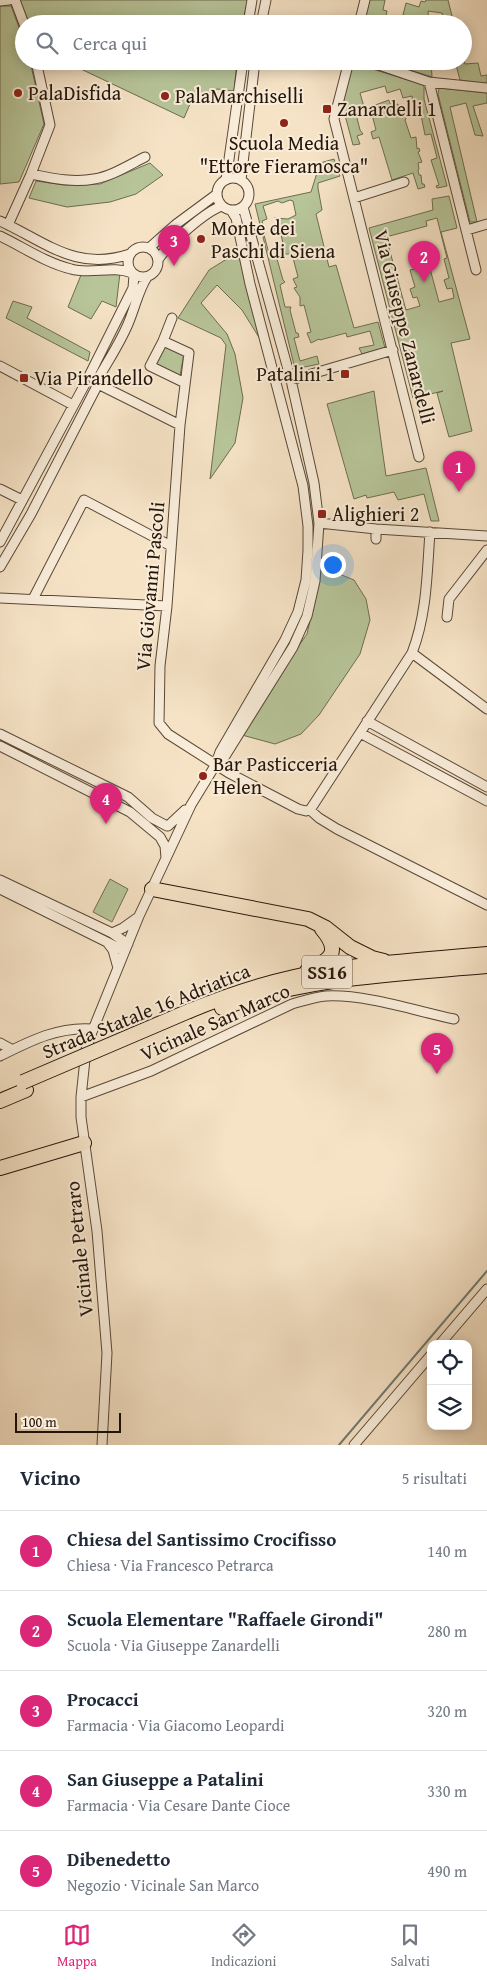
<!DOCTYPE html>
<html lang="it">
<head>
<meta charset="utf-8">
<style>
	body { margin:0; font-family:"Gentium Book Plus",serif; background:#f6f6f7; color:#1f2937 }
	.controls { position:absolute; right:15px; bottom:15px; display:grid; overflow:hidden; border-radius:10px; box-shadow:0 2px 12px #0003 }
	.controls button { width:45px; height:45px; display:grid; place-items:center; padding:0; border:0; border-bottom:1px solid #e0e1e3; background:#fff; color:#1f2937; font:25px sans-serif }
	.scale { position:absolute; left:15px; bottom:12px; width:106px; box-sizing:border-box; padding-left:5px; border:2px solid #251508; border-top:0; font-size:14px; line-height:18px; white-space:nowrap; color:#251508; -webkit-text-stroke:4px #f9edda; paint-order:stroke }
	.you { position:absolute; left:332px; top:564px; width:18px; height:18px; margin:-12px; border:4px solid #fff; border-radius:50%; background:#1a73e8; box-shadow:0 0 0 8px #1a73e833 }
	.badge { display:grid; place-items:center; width:32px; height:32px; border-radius:50%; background:#db2777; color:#fff; font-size:16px; font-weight:700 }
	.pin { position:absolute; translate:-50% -41px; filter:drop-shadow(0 1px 2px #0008) }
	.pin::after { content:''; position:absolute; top:26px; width:18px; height:15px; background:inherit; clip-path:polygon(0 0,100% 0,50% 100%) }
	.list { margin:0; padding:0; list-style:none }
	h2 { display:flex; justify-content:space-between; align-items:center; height:65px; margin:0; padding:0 20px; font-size:21px }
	h2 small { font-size:16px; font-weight:400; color:#747a83 }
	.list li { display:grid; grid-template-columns:32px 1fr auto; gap:15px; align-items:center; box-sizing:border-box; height:80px; padding:0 20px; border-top:1px solid #e0e1e3 }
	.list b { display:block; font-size:19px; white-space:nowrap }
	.list p { margin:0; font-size:16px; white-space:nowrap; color:#747a83 }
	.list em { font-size:16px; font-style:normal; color:#747a83 }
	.icon { flex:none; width:28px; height:28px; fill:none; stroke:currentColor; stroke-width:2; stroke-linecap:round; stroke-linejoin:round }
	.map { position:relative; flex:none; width:487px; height:1445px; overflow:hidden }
	.search { position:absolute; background:#fff; box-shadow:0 2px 12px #0003; left:15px; right:15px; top:15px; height:55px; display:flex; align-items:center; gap:12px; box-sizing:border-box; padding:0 18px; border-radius:28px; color:#747a83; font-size:19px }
	.sheet { height:465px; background:#fff }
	nav { display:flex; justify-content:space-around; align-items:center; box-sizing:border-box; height:70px; border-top:1px solid #e0e1e3; background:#fff; font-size:14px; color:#747a83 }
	nav a { display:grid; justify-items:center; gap:2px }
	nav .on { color:#db2777 }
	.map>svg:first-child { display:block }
	.green { fill:#b7c599; stroke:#6e6d50; fill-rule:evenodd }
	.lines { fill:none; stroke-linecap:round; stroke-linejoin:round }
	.stream { stroke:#6e7a74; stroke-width:2 }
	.minor-casing { stroke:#594838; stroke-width:11 }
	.highway-casing { stroke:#251508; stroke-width:16 }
	.minor { stroke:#f9edda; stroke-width:9 }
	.highway { stroke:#f6e3c6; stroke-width:14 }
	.highway-bridge-casing { stroke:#251508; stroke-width:16; stroke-linecap:butt }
	.highway-bridge { stroke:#f6e3c6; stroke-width:14 }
	.poi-dot { fill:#8f2418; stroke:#f9edda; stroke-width:2 }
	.labels { text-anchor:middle; stroke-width:4; stroke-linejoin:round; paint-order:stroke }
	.shield { fill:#f9edda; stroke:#655647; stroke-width:1 }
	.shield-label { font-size:19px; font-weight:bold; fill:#251508 }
	.poi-label { font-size:20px; fill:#251508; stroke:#f9edda; text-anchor:start }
	.street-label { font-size:20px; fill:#251508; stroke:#f9edda }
</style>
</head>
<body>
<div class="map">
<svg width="487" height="1445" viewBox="0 0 487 1445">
	<rect width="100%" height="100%" fill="#f6e3c6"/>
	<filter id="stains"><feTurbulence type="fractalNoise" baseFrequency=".004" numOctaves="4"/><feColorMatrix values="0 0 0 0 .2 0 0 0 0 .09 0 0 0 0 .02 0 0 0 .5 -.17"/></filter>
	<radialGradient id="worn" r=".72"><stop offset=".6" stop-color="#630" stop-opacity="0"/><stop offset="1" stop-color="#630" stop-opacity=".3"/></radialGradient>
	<path class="green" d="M20,0H248L242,24H29Z
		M368,0H385L383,10L387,11L384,24H362Z
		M426,0H448L454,24H445L442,13L428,11L429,24H419L420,20L403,15L406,3L419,7L421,1L425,2Z
		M0,6H11L24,41V61H30L44,124L19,182L0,184Z
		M463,59L465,64L478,63L481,76L487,75V84L460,80L455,61H463Z
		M64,61H237L234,91L217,89L190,104L184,118Z
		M382,61H407L419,67L421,61H431L432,77Z
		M353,63L424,85V99L447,186L437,188L436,186L439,185L431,160L437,158L431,134L425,135L420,110L414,111L412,96L403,98L400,89L387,93L385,86L360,93L364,107L355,110L360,130L363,134L357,136L360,144L353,145L342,104Z
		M439,88L487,93V103L473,106L483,136L475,135L466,103L450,107L477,222H470L438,94Z
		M389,100L391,106L398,104L399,115L405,113L406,119L405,120L411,138L416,137L417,149L419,148L420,151L418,152L422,162L418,163L419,169L418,170L419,175H421L422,184H424L425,187L418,189L413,173L392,180L379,137L373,139L371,132L376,130L370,107Z
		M334,159L340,176L318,183V188L322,210L316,214L329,267L336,265L354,328L378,322L385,348L362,354L359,348L374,345L370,331L347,337L346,333L320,340L319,339L311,343L307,333L311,332L304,305L300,306V297L294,288L297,287L293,279L298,277L292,254H284L285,252L280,230L273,231V229L278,227L277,221L274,218L288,219L296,215L293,201L290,200L282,203L278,201L263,206L267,219L262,221L266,234L264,235L270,257L278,256L277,259L283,280L285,282L280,285L285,307H291L290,310L296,333H298L299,337L294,338L300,361L317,356L319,364L295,369L255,204L311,192L320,163Z
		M150,163L163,175L136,194L110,202L67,207L29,198L36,181L64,185L100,184Z
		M449,196L457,228L441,232L470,339L451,343L472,431L449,437L437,393L443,391L413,398L369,228L433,210L432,199ZM437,218L447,258L444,259L449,278L444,280L447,289L452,288L454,298L439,302L429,265L410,270L415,287L410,289L413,298L417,297L420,306L406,310L386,237L427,226L426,221Z
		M238,252L260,339L242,310L217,285L201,303L227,334L235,354L243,398L235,443L210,479L226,345L221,338L178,318L209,270Z
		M120,273L116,307L102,301L91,319L68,307L81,275Z
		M13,301L32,307L27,318L90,352L88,361L6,318Z
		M163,344L184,353L180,376L153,364Z
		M374,391L386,476L426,468L439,521H431L424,494L398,500L394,492L367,498L366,495L354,499L327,404Z
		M322,567L354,580L366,599L370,620L360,654L319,715L301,734L275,744L242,735L272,684L307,634Z
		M110,879L128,889L112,922L93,912Z"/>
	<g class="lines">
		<path class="stream" d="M339,1445L487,1271"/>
		<defs>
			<path id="minor" d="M15,0L24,24
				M0,1L9,0
				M248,24L252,0
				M261,24L266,0
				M359,24L365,0
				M349,61L334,119L419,457
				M367,61L429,82L487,88
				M429,82L476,270
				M31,174L50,125L36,61
				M217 194a16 16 0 1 1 32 0a16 16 0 1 1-32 0Z
				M226,180L243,61
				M241,180L255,61
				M354,198L404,182
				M0,221C46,242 76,272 130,254
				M8,225L31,174C51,178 73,183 94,179C112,176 129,165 145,157
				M467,230L487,224
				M0,236C23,247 46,263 71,269C91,275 112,265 132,273
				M128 262a15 15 0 1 1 30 0a15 15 0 1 1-30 0Z
				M149,248L175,225L217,194
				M158,260C167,245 206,211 222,206
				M172,318L163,341L189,353L180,425L167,606L160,666L159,723L168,734L229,773L298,809L306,811L310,810L412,653C427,614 427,573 430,532
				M163,341L150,366L185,383
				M0,366L73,405
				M90,374L133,288L134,275
				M98,379C108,361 120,343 128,324C135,308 138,291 147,277
				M291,380L393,350
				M98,384L180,425
				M0,489L22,500
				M319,523L376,529L487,536
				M376,539V529
				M0,542L85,384
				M0,567L31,514L97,386
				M0,598L167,606
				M33,599L84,500L171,546
				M447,617L449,599L487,550
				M412,653L487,709
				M367,721L487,787
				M360,733L487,801
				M0,734L128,797L152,818L167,826
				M0,746L130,812L160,837L165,846L166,858
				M216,763L225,756L293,647L307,616L315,581L319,523L314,483L291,380L243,207
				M310,810L319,818L337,829L487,905
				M168,826L185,810
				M0,880L112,933L128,944
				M0,889L125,951
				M112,933L123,928L137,918
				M107,942L113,950L118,968
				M0,1043L11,1049
				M0,1056C30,1041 59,1026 93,1029
				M81,1097L151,1071L292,1004C303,1001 314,997 326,996C365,994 416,1011 454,1019
				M440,1344L487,1289
				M102,1445L107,1353L97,1231L81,1117V1097L86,1050L92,1032L139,916L191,805L216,764L220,752L285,640L298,612L306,580L308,550V526L303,486L250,284L236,218L231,210
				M354,1445L431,1355"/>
			<path id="highway" d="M152,889L308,919L326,928L350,947L372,958L384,961
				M307,971C330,960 342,953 322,929
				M222,1008C307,977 398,974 487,966
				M189,1011C223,997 258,985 294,977C357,963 423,960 487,954
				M0,1101L26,1090
				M0,1168L84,1143"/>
		</defs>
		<use href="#minor" class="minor-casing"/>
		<use href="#highway" class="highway-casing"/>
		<use href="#minor" class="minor"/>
		<use href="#highway" class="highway"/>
		<defs>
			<path id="highway-bridge" d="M23,1082L189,1011"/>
		</defs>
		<use href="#highway-bridge" class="highway-bridge-casing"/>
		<use href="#highway-bridge" class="highway-bridge"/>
	</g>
	<g class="poi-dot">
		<circle cx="18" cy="93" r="5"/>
		<circle cx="165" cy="96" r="5"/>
		<rect x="322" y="104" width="10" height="10" rx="2.5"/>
		<circle cx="284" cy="123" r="5"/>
		<circle cx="201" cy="239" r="5"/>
		<rect x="340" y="369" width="10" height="10" rx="2.5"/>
		<rect x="19" y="373" width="10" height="10" rx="2.5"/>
		<rect x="317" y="509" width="10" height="10" rx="2.5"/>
		<circle cx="203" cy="776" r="5"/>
	</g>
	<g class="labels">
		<rect class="shield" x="302" y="955.5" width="50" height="33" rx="4"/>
		<g class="shield-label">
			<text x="327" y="979">SS16</text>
		</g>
		<g class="poi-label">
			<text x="28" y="100">PalaDisfida</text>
			<text x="175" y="103">PalaMarchiselli</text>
			<text x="337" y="116">Zanardelli 1</text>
			<text x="284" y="150" text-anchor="middle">Scuola Media<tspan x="284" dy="23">"Ettore Fieramosca"</tspan></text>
			<text x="211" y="235">Monte dei<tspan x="211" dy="23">Paschi di Siena</tspan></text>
			<text x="335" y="381" text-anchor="end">Patalini 1</text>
			<text x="34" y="385">Via Pirandello</text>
			<text x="332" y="521">Alighieri 2</text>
			<text x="213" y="771">Bar Pasticceria<tspan x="213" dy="23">Helen</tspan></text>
		</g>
		<g class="street-label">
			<text transform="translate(405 327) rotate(76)" y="7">Via Giuseppe Zanardelli</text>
			<text transform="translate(150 586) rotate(-85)" y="7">Via Giovanni Pascoli</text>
			<text transform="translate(146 1011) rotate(-22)" y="7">Strada Statale 16 Adriatica</text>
			<text transform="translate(215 1022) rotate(-24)" y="7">Vicinale San Marco</text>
			<text transform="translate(79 1249) rotate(-96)" y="7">Vicinale Petraro</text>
		</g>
	</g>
	<rect width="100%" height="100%" filter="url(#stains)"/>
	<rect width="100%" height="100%" fill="url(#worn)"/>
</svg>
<div class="controls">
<button><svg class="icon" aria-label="locate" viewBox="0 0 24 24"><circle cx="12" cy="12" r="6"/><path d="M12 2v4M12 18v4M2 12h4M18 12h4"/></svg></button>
<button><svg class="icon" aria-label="layers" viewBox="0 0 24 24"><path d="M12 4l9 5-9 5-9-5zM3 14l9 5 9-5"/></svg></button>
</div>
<div class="scale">100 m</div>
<div class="you"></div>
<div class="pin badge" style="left:459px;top:492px">1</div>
<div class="pin badge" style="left:424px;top:282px">2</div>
<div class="pin badge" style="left:174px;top:266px">3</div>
<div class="pin badge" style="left:106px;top:824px">4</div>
<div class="pin badge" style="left:437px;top:1074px">5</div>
<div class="search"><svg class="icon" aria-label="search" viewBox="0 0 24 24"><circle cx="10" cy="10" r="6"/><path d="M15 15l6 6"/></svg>Cerca qui</div>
</div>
<section class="sheet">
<h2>Vicino<small>5 risultati</small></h2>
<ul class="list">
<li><span class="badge">1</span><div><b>Chiesa del Santissimo Crocifisso</b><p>Chiesa · Via Francesco Petrarca</p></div><em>140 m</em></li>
<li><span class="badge">2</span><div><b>Scuola Elementare &quot;Raffaele Girondi&quot;</b><p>Scuola · Via Giuseppe Zanardelli</p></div><em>280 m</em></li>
<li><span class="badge">3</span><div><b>Procacci</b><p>Farmacia · Via Giacomo Leopardi</p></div><em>320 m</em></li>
<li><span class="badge">4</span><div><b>San Giuseppe a Patalini</b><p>Farmacia · Via Cesare Dante Cioce</p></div><em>330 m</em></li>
<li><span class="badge">5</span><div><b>Dibenedetto</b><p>Negozio · Vicinale San Marco</p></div><em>490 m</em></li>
</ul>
</section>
<nav>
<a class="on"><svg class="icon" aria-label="map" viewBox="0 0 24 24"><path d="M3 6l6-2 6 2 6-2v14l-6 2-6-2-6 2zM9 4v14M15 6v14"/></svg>Mappa</a>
<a><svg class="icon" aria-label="directions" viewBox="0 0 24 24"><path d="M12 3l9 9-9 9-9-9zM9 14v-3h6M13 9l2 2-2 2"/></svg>Indicazioni</a>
<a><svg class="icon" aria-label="saved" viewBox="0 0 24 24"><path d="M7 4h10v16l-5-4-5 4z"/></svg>Salvati</a>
</nav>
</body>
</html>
